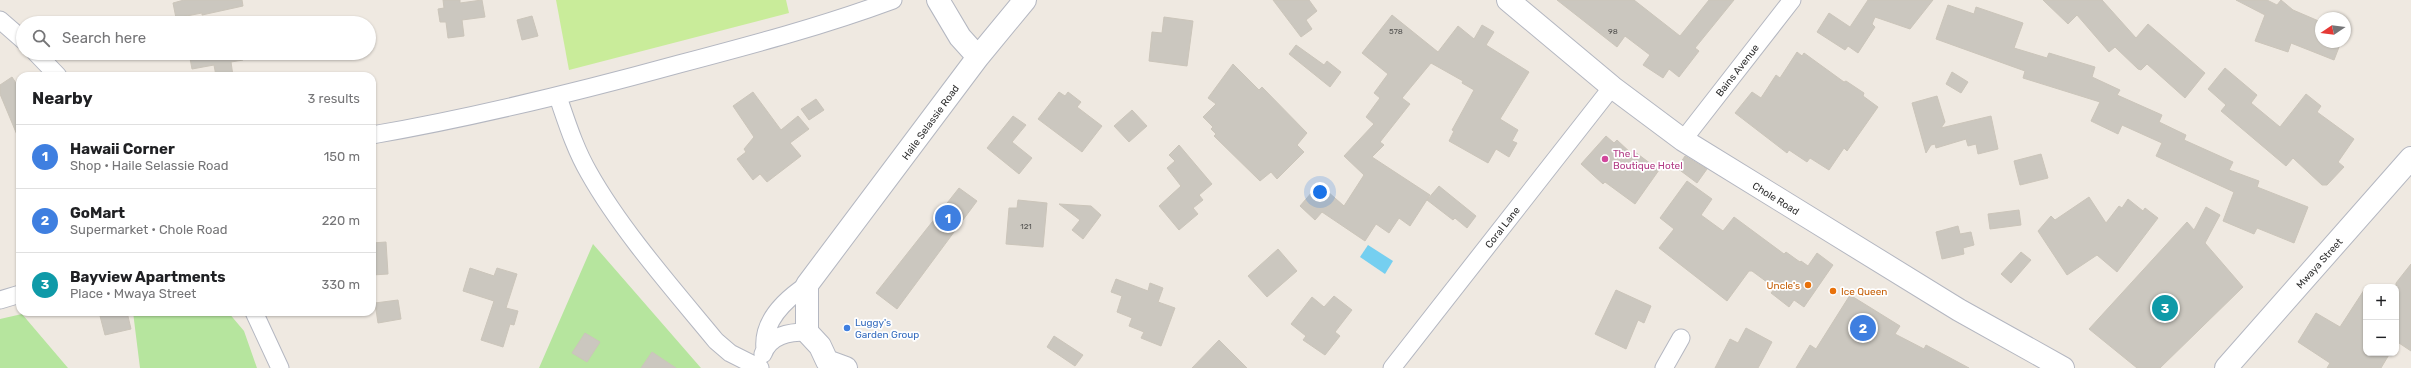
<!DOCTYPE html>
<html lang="en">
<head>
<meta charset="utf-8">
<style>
	body { margin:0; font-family:Rubik,sans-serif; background:#f6f6f6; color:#202124 }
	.controls { position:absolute; right:12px; bottom:12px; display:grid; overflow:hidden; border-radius:8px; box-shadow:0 1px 3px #0004 }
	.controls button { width:36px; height:36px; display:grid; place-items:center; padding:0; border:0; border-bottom:1px solid #e0e0e0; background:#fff; color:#202124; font:20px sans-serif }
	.compass { position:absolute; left:2315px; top:12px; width:36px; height:36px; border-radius:50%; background:#fff; box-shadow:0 1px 3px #0004; rotate:257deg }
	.you { position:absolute; left:1320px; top:192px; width:14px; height:14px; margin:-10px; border:3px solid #fff; border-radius:50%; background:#1a73e8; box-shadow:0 0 0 6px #1a73e833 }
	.badge { display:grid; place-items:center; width:26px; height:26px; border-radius:50%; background:#7c3aed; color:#fff; font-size:13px; font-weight:700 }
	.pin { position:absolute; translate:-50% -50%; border:2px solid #fff; box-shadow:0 1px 4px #0006 }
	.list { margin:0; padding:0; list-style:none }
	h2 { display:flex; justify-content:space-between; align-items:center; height:52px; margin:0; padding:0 16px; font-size:17px }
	h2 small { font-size:13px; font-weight:400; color:#757577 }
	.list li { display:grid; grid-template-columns:26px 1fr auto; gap:12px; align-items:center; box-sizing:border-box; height:64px; padding:0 16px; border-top:1px solid #e0e0e0 }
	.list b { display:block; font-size:15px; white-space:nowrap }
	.list p { margin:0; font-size:13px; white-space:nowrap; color:#757577 }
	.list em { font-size:13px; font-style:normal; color:#757577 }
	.icon { flex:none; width:22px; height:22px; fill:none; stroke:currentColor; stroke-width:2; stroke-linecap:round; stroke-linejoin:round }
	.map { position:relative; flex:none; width:2411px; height:368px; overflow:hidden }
	.search { position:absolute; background:#fff; box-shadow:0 1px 3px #0004; left:16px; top:16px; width:360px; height:44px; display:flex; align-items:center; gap:10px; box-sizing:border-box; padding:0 14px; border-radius:22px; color:#757577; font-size:15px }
	.panel { position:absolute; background:#fff; box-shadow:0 1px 3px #0004; left:16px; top:72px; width:360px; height:244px; border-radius:12px }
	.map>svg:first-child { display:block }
	.green { fill:#b6e59e }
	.pitch { fill:#c9ec9a }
	.water { fill:#75cff0 }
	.building { fill:#cbc7bf; stroke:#cbc5ba }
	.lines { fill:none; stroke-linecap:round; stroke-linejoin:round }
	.street-casing { stroke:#b4b7c1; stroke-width:19 }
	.secondary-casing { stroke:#b4b7c1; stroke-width:24 }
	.street { stroke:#fff; stroke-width:17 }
	.secondary { stroke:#fff; stroke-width:22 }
	.hotel-dot { fill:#d1479c; stroke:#fff; stroke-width:1.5 }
	.food-dot { fill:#e8710a; stroke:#fff; stroke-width:1.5 }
	.shop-dot { fill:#3f7fe0; stroke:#fff; stroke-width:1.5 }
	.labels { text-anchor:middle; stroke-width:3.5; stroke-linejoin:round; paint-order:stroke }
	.number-label { font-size:8px; fill:#555452 }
	.street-label { font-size:10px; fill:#2e2e2e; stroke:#fff }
	.hotel-label { font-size:10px; fill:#b23c85; stroke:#fff; text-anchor:start }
	.food-label { font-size:10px; fill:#c56008; stroke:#fff; text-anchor:end }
	.shop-label { font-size:10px; fill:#366cbe; stroke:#fff; text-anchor:start }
</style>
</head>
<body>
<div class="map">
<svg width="2411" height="368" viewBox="0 0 2411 368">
	<rect width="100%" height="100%" fill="#efe9e1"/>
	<path class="green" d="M593,244L701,368H539Z
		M133,312H228L244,331L257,368H140Z
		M22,314L68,368H0V319Z"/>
	<path class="pitch" d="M556,0H786L789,13L569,70Z"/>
	<path class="water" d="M1368,245L1393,261L1385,274L1360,257Z"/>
	<path class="building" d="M184,0H242L243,6L202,15V13L176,18L173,3Z
		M443,0H460V3L482,0L485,17L462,20L464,36L448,38L446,22H440L438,9L444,8Z
		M1273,0H1309L1317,11L1306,20L1312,29L1301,37Z
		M1557,0H1634L1680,36L1709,0H1734L1695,48L1699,51L1679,77L1669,69L1663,78L1643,65L1650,55L1625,36L1617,47Z
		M1868,0H1933L1910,29L1875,17L1872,24L1875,27L1858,53L1848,46L1845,50L1817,32L1829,13L1850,27Z
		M2043,0H2102L2136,38L2148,24L2205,73L2185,98L2147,64L2141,70L2138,69L2115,47L2109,52L2077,15L2068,24Z
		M2236,0H2267L2277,5L2281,0L2293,10L2321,22V42H2341L2334,60L2291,43L2288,52L2255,41L2265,15Z
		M1948,5L1974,14L1976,7L2023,23L2014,48L2047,58L2049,53L2095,67L2092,77L2120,90L2117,95L2162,115L2159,122L2186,135L2184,140L2233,162L2229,170L2259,181L2257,187L2308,207L2294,243L2257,228L2254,234L2223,221L2234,192L2156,156L2162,143L2122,125L2118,134L2091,121L2100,102L2023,78L2025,71L1936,39Z
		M1392,15L1438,52L1458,26L1474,39L1482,25L1494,32L1486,45L1529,72L1500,119L1518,130L1512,141L1517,143L1509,157L1496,149L1488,163L1449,141L1454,131L1452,130L1474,90L1462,83L1463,81L1431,63L1402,98L1410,104L1380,142L1384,145L1372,157L1430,195L1410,226L1399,218L1389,233L1376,224L1365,241L1322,212L1315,220L1300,206L1319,184L1344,206L1364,175L1344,156L1374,124L1366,117L1380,98L1374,93L1388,74L1362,53Z
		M532,16L538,36L522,40L517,20Z
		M1164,17L1193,21L1187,66L1149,61L1152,32L1162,33Z
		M1296,45L1324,65L1327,61L1341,72L1330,87L1289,54Z
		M1797,52L1802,56L1804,53L1844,82L1846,81L1864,93L1863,96L1878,107L1847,151L1844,148L1829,170L1810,158L1807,162L1789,150L1787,153L1735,113L1752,92L1761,98L1776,75L1780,78Z
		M189,53H243V60L231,62L233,76H216L214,65L192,69Z
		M1233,64L1259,90L1262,87L1307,133L1297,145L1304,152L1277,179L1271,172L1260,181L1214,136L1216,134L1211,129L1213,127L1203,117L1216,104L1208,98Z
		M2225,68L2257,95L2251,103L2280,127L2306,94L2321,106L2317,112L2354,139L2338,162L2344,167L2327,185H2322L2293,158L2286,166L2221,111L2226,105L2208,89Z
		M1952,72L1968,82L1961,93L1946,84Z
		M12,77L20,89V142L0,94V85Z
		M753,92L781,130L798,116L809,129L790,143L801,156L767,182L760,174L753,180L737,159L746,152L744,149L754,137L733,106Z
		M1059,92L1065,96L1068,92L1081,102L1077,107L1102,126L1082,152L1038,119Z
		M1937,96L1945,122L1941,128L1991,116L1998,149L1978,154L1976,144L1968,146L1966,139L1936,148L1935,144L1931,145L1926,153L1912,103Z
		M816,99L824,110L809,120L801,109Z
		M1132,110L1147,126L1129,142L1114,126Z
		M1013,116L1026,125L1012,142L1032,158L1019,174L987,148Z
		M1606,136L1614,143L1617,140L1633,155L1635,152L1659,170L1635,204L1605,182L1603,184L1581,164Z
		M1179,145L1212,184L1199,195L1203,200L1193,208L1198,214L1179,230L1159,206L1181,186L1167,168L1175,161L1169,155Z
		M2041,154L2048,178L2020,185L2014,161Z
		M1685,156L1707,169L1697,183L1677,168Z
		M1687,181L1712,199L1701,215L1723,231L1734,217L1784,254L1786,252L1800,262L1801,261L1808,266L1817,253L1833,265L1804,307L1794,300L1789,307L1771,293L1775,288L1752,271H1749L1727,301L1659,248L1674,229L1660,218Z
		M1439,186L1476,216L1467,228L1455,218L1453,220L1427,200Z
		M959,188L977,201L897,309L876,293Z
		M2089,197L2106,223L2119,206L2122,208L2128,199L2143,211L2145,208L2158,218L2117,272L2097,255L2067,275L2038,231L2051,216L2055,220Z
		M1018,200L1047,203L1043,247L1006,244L1009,208H1017Z
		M1059,204L1091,206L1101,215L1083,239L1072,230L1080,220Z
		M2206,207L2220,215L2205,243L2243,287L2160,368H2137L2089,329L2187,222L2194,230Z
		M2019,210L2021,225L1990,229L1988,214Z
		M1958,226L1960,234L1971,232L1974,245L1963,248L1964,254L1942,259L1936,232Z
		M386,242L388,274L372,275V243Z
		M1278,249L1297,271L1267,297L1248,276Z
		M2021,252L2031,260L2011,283L2001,274Z
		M2411,264V351L2396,341V283Z
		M470,268L494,276L497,268L517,274L506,308L518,311L514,325L510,324L503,347L481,340L494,301L463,291Z
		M1116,279L1148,291L1150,283L1163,288L1158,302L1175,308L1161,346L1141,338L1144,332L1129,326L1132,318L1117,312L1122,296L1111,292Z
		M2366,287V353H2390L2381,368H2327L2330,363L2298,342L2316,313L2340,327Z
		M1616,290L1651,306L1644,323L1638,320L1626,349L1595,334Z
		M1850,295L1900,326L1895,334L1924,349L1926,345L1969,368H1796L1810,345L1816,349Z
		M1334,296L1352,310L1335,332L1340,336L1325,355L1303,340L1306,336L1291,324L1312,297L1324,307Z
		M398,300L401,319L378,323L375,303Z
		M99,312H127L131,329L105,335Z
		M1746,328L1772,342L1758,368H1715L1730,339L1738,343Z
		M585,333L600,342L587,362L572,353Z
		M1054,336L1083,355L1075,366L1047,347Z
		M1219,340L1247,368H1192Z
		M652,352L676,368H641Z"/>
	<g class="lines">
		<defs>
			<path id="street" d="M0,20L23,40
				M36,53L58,76
				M558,97C567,123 575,149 589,173C621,230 674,290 716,341L730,353L760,368
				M372,135C476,117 577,92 679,64C751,45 823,26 893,0
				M1683,140L1792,0
				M0,300L20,294
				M254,312L280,368
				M765,349C762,321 786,299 807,285
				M763,354C770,335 789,332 807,332
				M1392,368L1612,87
				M1664,368L1681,338"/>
			<path id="secondary" d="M938,0L960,37L978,57
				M1508,0L1612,87L1683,140L1959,310L2063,368
				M846,368L827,361L820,346L807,332V285L978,57L1025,0
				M2226,368L2411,158"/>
		</defs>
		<use href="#street" class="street-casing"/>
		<use href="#secondary" class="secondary-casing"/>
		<use href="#street" class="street"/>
		<use href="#secondary" class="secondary"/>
	</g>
	<circle class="hotel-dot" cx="1605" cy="159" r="4"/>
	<g class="food-dot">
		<circle cx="1808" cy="285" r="4"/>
		<circle cx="1833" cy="291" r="4"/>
	</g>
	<circle class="shop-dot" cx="847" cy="328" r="4"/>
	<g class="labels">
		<g class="number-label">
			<text x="1396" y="34">578</text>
			<text x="1613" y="34">98</text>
			<text x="1026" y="229">121</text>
		</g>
		<g class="street-label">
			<text transform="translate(1737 70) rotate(-52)" y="4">Bains Avenue</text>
			<text transform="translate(930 122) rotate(-54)" y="4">Haile Selassie Road</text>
			<text transform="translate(1776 198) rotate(32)" y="4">Chole Road</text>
			<text transform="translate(1502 227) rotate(-52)" y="4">Coral Lane</text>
			<text transform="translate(2319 263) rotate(-48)" y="4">Mwaya Street</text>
		</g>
		<g class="hotel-label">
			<text x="1613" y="157">The L<tspan x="1613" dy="12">Boutique Hotel</tspan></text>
		</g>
		<g class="food-label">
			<text x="1800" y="289">Uncle's</text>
			<text x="1841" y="295" text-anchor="start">Ice Queen</text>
		</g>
		<g class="shop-label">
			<text x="855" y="326">Luggy's<tspan x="855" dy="12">Garden Group</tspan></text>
		</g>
	</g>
</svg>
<div class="controls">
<button>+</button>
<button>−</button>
</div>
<svg class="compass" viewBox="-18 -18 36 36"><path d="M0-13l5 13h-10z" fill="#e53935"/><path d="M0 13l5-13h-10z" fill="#757577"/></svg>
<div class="you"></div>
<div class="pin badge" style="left:948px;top:218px;background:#3f7fe0">1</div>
<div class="pin badge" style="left:1863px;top:328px;background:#3f7fe0">2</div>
<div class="pin badge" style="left:2165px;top:308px;background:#0f9aa8">3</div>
<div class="search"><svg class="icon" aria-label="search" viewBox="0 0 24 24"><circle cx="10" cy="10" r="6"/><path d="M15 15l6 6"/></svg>Search here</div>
<section class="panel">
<h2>Nearby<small>3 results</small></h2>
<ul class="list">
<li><span class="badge" style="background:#3f7fe0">1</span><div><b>Hawaii Corner</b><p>Shop · Haile Selassie Road</p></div><em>150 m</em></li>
<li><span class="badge" style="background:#3f7fe0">2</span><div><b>GoMart</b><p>Supermarket · Chole Road</p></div><em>220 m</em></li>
<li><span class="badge" style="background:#0f9aa8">3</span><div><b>Bayview Apartments</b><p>Place · Mwaya Street</p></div><em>330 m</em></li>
</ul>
</section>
</div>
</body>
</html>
